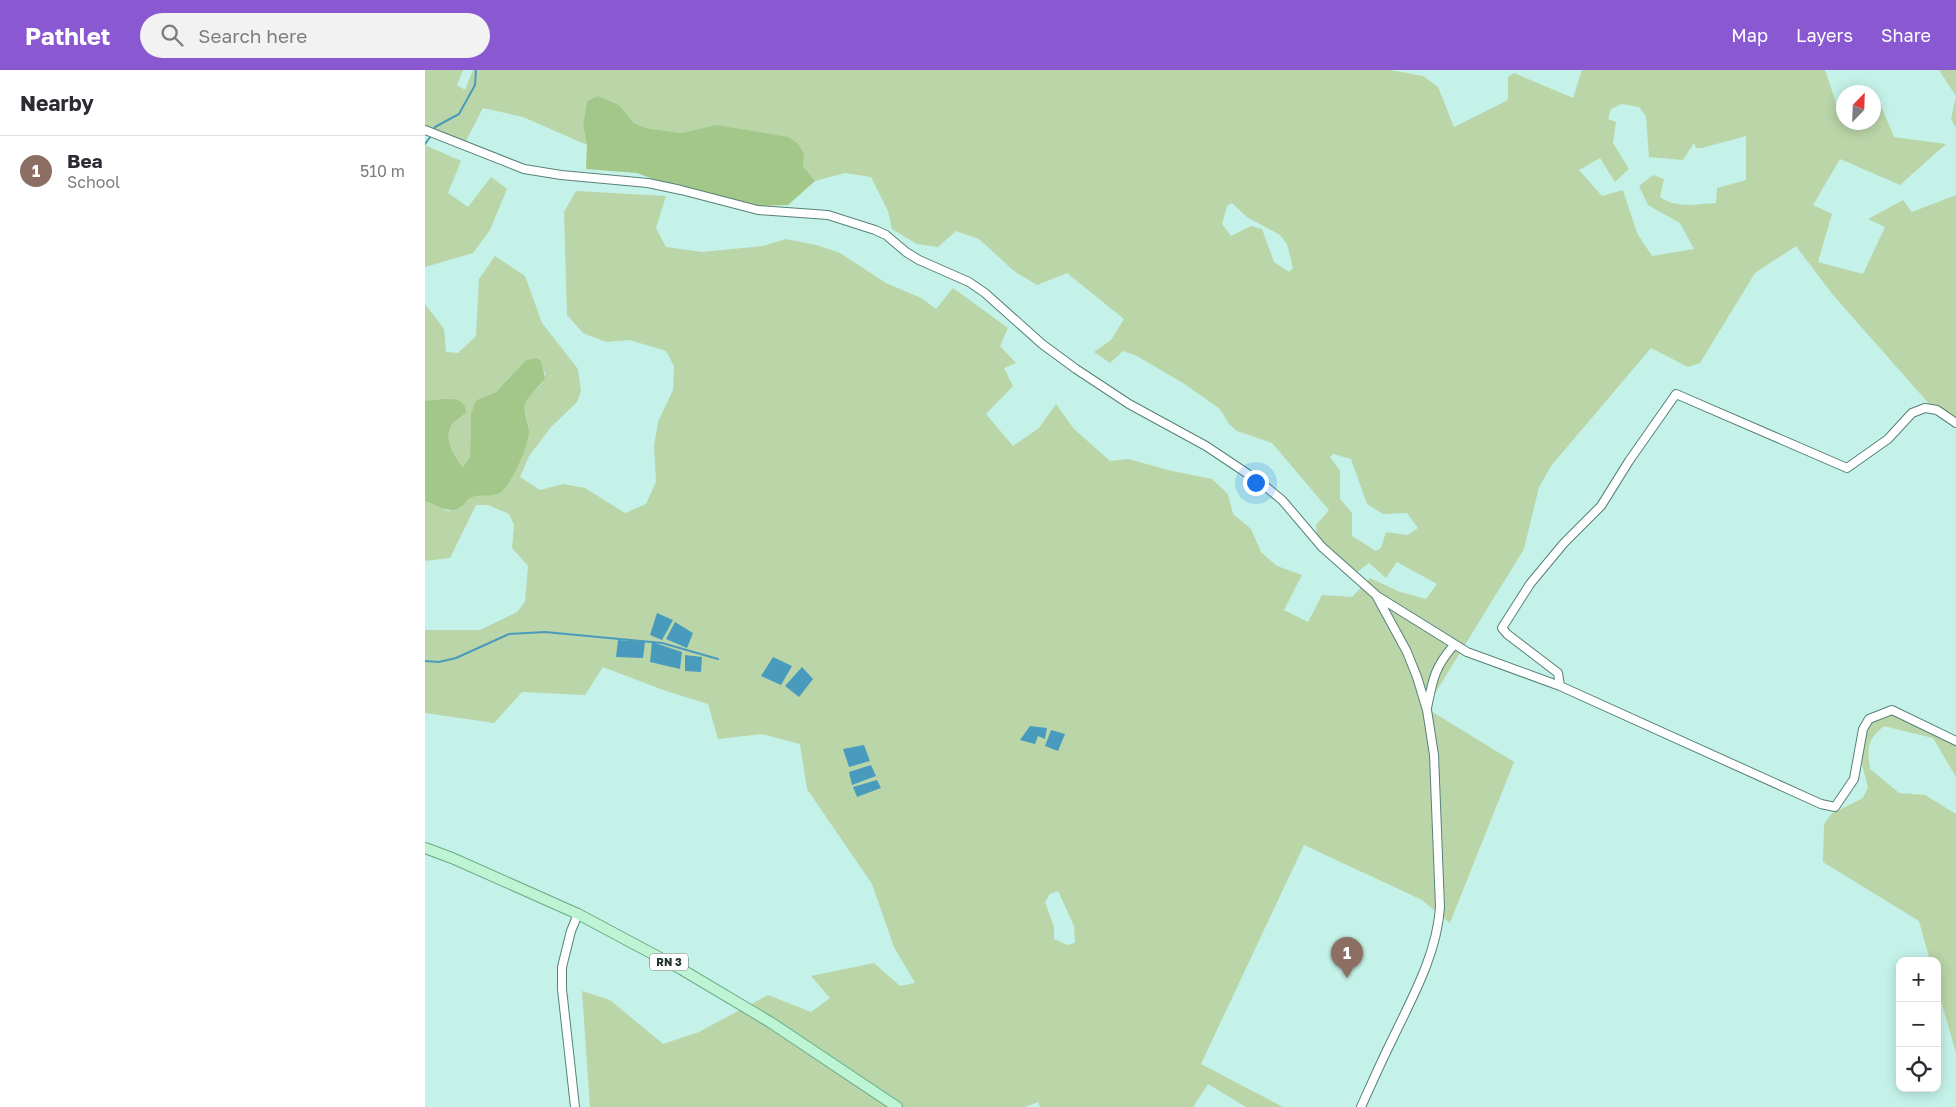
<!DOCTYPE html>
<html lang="en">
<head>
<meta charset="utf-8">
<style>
	body { margin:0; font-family:"Golos Text",sans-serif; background:#f2f2f3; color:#2b2b33 }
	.controls { position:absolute; right:15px; bottom:15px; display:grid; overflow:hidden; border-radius:10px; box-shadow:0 2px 12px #0003 }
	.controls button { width:45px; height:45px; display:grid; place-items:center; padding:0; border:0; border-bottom:1px solid #e1e1e2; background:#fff; color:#2b2b33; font:25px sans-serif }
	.compass { position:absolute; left:1411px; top:15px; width:45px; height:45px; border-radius:50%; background:#fff; box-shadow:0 2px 12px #0003; rotate:23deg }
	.you { position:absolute; left:830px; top:412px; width:18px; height:18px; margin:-12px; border:4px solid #fff; border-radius:50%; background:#1a73e8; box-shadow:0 0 0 8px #1a73e833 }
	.badge { display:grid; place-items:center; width:32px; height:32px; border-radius:50%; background:#8a59d2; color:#fff; font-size:16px; font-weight:700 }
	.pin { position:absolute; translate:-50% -41px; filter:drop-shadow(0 1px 2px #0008) }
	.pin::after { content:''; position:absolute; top:26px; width:18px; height:15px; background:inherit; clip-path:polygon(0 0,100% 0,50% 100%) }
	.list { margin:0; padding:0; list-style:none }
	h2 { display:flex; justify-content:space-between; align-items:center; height:65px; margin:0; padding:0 20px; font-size:21px }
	h2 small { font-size:16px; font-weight:400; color:#7c7c81 }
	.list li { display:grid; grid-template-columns:32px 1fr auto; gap:15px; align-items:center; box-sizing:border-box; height:70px; padding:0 20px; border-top:1px solid #e1e1e2 }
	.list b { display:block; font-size:19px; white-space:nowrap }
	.list p { margin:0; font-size:16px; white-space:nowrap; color:#7c7c81 }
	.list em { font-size:16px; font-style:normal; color:#7c7c81 }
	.icon { flex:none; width:28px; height:28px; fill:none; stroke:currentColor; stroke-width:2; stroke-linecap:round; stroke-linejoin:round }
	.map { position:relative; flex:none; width:1531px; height:1037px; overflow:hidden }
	header { display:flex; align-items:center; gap:30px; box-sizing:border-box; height:70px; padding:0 25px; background:#8a59d2; color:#fff }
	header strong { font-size:24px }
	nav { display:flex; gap:28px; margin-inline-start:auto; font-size:18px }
	.search { width:350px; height:45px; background:#f2f2f3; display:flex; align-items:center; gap:12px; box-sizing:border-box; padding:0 18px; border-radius:28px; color:#7c7c81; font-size:19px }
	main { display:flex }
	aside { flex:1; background:#fff }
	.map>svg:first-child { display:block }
	.green { fill:#bad5a8; fill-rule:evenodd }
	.forest { fill:#a2c788 }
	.water { fill:#499bbd }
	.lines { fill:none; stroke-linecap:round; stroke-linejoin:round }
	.stream { stroke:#499bbd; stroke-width:2 }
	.minor-casing { stroke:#578179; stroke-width:10 }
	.major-casing { stroke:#69ab87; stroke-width:12 }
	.minor { stroke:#fff; stroke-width:8 }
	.major { stroke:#bdf4d3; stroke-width:10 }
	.labels { text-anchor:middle; stroke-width:4; stroke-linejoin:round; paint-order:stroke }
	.shield { fill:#fff; stroke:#63706d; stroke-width:1 }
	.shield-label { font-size:11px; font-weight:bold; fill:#20332f }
</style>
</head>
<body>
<header>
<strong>Pathlet</strong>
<div class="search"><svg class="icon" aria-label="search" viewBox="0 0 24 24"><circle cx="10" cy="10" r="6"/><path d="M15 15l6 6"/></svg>Search here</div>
<nav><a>Map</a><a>Layers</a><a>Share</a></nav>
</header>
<main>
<aside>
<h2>Nearby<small></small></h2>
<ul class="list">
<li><span class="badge" style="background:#8d6e63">1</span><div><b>Bea</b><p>School</p></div><em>510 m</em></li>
</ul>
</aside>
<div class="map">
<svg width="1531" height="1037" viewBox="0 0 1531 1037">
	<rect width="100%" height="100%" fill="#c4f2e8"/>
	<path class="green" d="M0,0H38L32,15L40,20L48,0H965L998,6L1013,17L1029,57L1083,30V7L1089,3L1148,28L1157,0H1400L1413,39L1418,37V52H1448L1449,25L1451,24L1469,67L1521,74L1475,115L1415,89L1388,135L1407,144L1393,192L1438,204L1460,157L1443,149L1478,130L1487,142L1531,125V355L1506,336L1408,225L1371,176L1330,203L1275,293L1263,297L1226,278L1126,396L1114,417L1099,479L1001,638L1089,692L1025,853L997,830L879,775L776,994L858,1037H821L783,1014L768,1037H615L613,1032L600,1037H165L157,921L185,930L238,974L274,962L343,925L386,942L405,928L386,906L449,893L475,916L490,913L469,877L447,814L382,719L375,674L337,664L293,669L283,634L241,621L178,597L160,625L97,622L69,653L0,643V560H55L92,542L100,532L103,496L87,478L89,455L84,444L63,435H51L25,488L0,491V431L23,441L35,438L43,429L49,426L74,424C79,413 103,368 104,360C104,352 97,342 100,333C104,321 121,317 120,302L100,291L71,322L54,329L46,344L45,387L38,397C29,387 17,366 28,353C32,350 37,347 41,343L15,331H0V234L19,259L21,282L33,283L51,266L54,209L70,186L100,206L117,253L153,299L156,321L152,332L126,357L104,386L95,407L115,420L138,414L160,418L200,443L221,434L231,412L229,376L233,352L248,320L249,296L241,281L205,270L181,272L158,263L142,245L139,142L151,121L241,126L231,158L241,177L277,182L338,176L361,169L391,175L415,183L461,213L496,228L511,239L528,218L583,258L575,276L591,293L579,298L588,316L561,344L588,376L614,358L631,334L649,359L685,391L703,389L747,401L787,409L803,424L808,444L826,459L836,482L852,496L877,505L859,540L883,552L897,525L927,527L945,508L975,522L1001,529L1012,514L972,492L961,508L944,493L931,503L892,468L891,455L904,440L847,373L812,361L804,354L795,339L758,313L712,286L698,281L685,293L669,282L686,270L699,249L642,203L612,215L589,201L554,169L531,161L513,177L492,174L467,159L463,141L446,107L420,103L390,111L378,96L379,84L291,55L256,63L221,58L209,53L194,35L173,26L162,31L158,55L162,75L98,47L58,38L40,73L0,55ZM1197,34L1214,37L1221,46L1224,87L1258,90L1269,73L1271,78H1277L1321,66V110L1292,118L1291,133C1272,134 1252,139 1235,127L1239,109L1228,105L1214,116L1223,135L1255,153L1269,179L1227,186L1212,163L1198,120L1177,126L1154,100L1175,88L1190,112L1204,99L1188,73L1191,52L1183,49L1186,39ZM807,133L822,147L855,165L862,174L868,198L864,202L849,192L837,159L826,156L806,166L797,154L802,136ZM908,384L926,389L942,434L958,444L982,443L993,458L983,465L961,462L956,478L951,481L927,466V443L915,429V401L905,387ZM633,821L649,856L650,873L642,875L629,869V857L620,832L625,824Z
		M1514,0H1531V58L1526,49L1531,26Z
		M0,75L36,91L23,123L43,137L66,107L82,119L65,160L48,183L0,197Z
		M1471,642L1531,670V707L1508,668L1459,656C1442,670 1442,677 1445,699L1474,723L1500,725L1531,744V983L1512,917V891H1505L1494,851L1398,792L1399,754L1406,744L1438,728L1443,717L1433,679L1441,658L1449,649Z"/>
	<path class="forest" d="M173,26L194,35L209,53L221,58L256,63L291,55L363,67L373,74L379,84L378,96L390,111L363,135L326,136L278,127L212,103L161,99L162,75L158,55L162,31Z
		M111,288L116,291L120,308C116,315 101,328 100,334C98,343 103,352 104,360C105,373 85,419 73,424C65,427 55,424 47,427C41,429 40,434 36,437C25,445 11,435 0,431V331C13,331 41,322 41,343C37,346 32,350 28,353C17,366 29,387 38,397L45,387L46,344L50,333L54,329L71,322L100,291Z"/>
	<path class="water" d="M232,543L248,550L237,570L225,565Z
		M250,552L268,563L262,578L241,569Z
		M193,570L220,572L218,588L191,587Z
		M227,572L257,582L255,599L225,592Z
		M260,585L277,587L276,602L260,601Z
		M348,587L367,596L356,615L336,606Z
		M377,597L388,609L374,627L360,616Z
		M605,656L622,658L620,669L613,666L610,674L595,670Z
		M626,660L640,664L633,681L620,676Z
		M439,675L445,691L424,697L418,679Z
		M446,695L451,706L427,715L424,702Z
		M452,710L456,718L432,727L428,717Z"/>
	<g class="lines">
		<path class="stream" d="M8,62L10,57L34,44L50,15L51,0
			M0,74L6,66
			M0,591L14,592L31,588L84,564L120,562L237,573L293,589"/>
		<defs>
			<path id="minor" d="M0,60L99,99L136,105L223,113L256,120L333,140L403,145L450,160L461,165L481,182L494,190L544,212L560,223L617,274L651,299L704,334L781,376L835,412L857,430L897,477L951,525L982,582L992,607L1002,640L1009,685L1015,837C1012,884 987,928 967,970C956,992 946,1015 936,1037
				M952,526L1042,582L1135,616L1396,734L1410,737L1429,709L1438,659L1444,649L1467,640L1531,671
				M1135,616L1133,603L1082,564L1077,558L1105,514L1139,473L1176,436L1204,391L1251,324L1422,398L1463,369L1487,343L1500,338L1512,340L1531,353
				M1002,638C1008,609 1009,598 1029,575
				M150,1037L137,919V897L146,861L153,844"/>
			<path id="major" d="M0,778L27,788L153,844L256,899L345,952L472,1037"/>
		</defs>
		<use href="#minor" class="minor-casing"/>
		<use href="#major" class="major-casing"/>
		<use href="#minor" class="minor"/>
		<use href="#major" class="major"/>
	</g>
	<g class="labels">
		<rect class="shield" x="225" y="883.5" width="38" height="17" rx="4"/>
		<g class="shield-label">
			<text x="244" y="896">RN 3</text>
		</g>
	</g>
</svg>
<div class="controls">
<button>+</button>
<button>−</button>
<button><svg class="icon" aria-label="locate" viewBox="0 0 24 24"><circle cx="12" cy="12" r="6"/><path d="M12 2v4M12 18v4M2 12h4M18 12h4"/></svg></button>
</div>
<svg class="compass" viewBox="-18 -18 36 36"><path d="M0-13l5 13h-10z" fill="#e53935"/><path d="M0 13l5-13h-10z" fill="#7c7c81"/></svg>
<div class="you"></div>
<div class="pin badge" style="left:922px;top:908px;background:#8d6e63">1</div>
</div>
</main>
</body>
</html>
